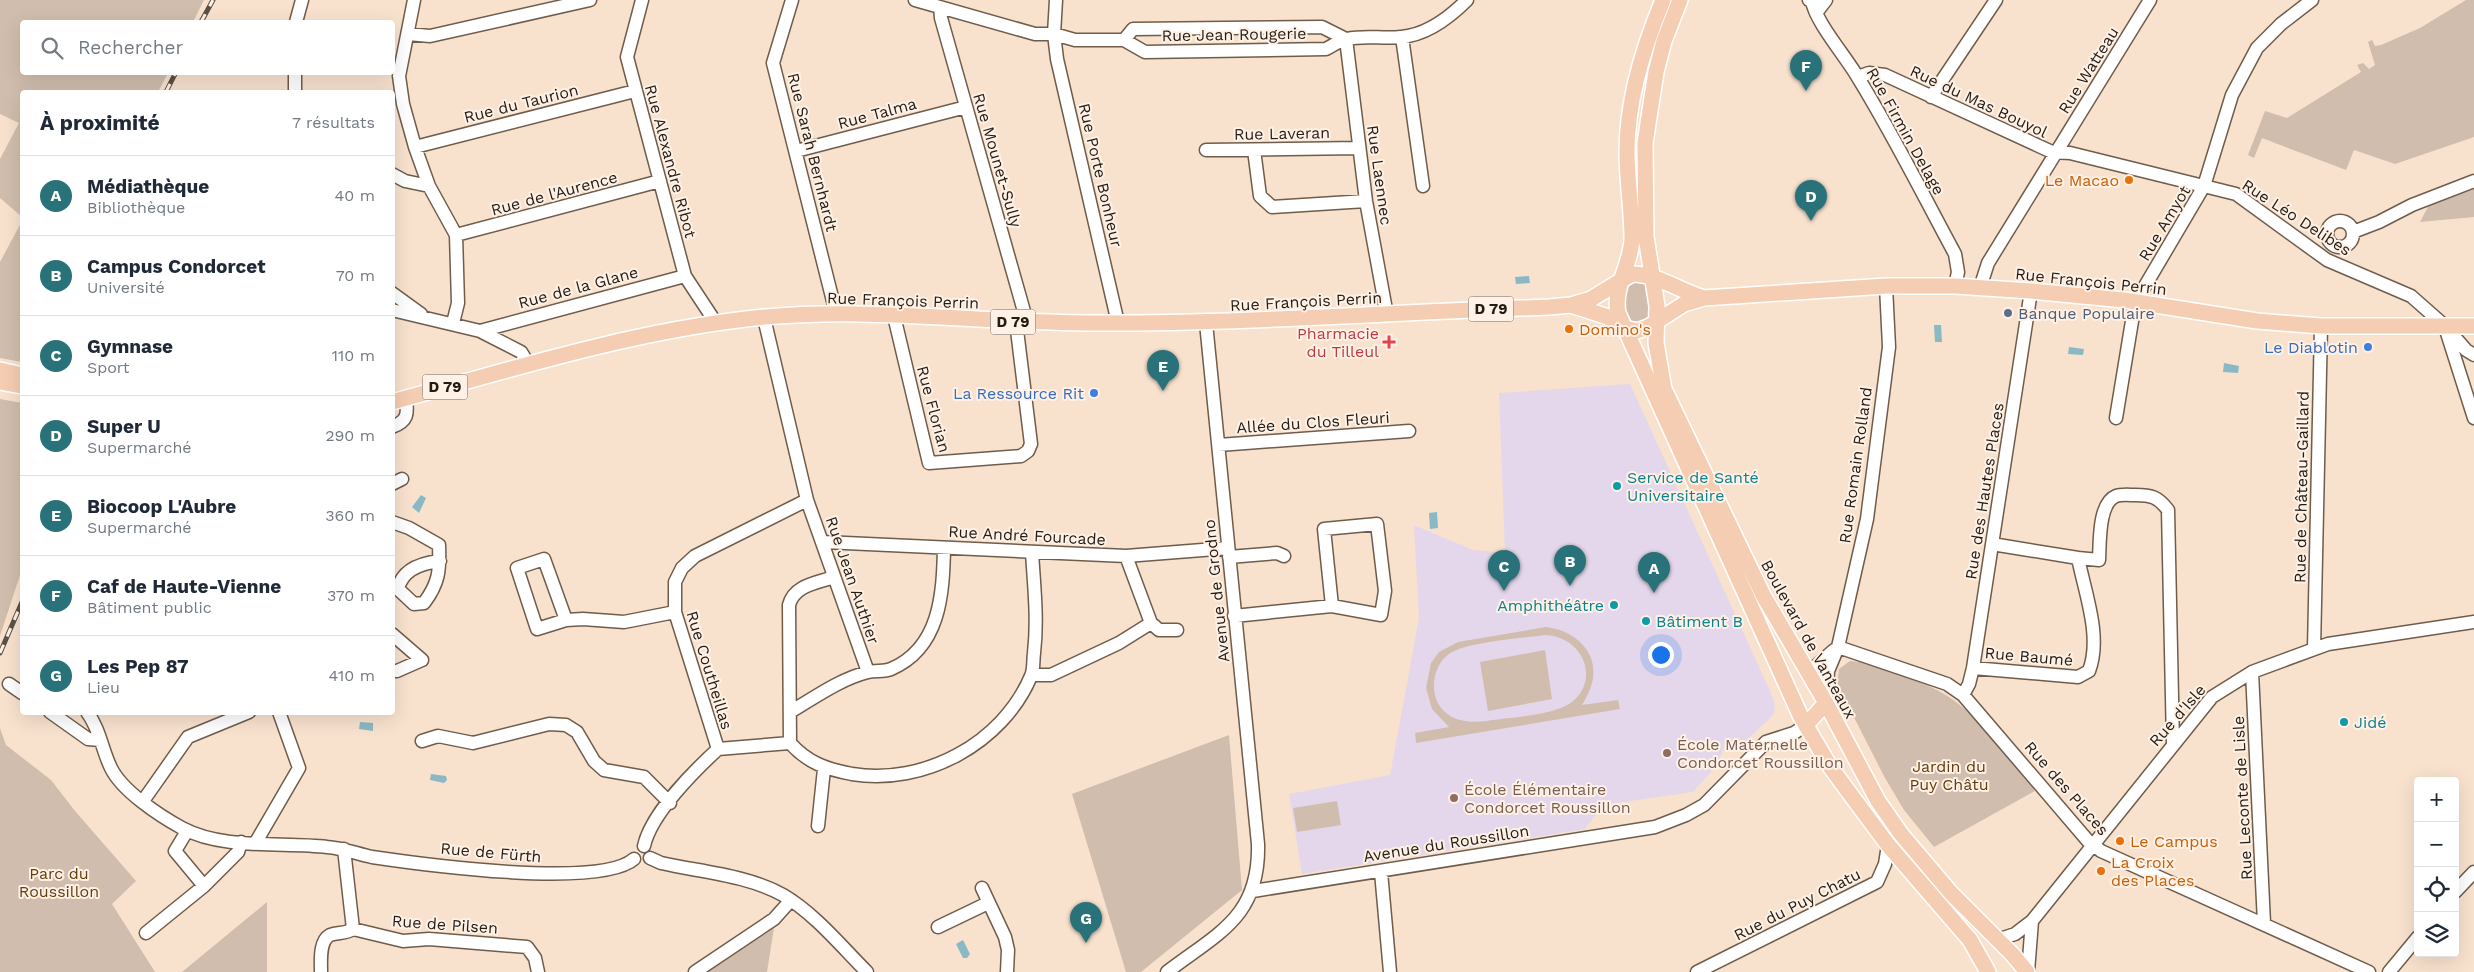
<!DOCTYPE html>
<html lang="fr">
<head>
<meta charset="utf-8">
<style>
	body { margin:0; font-family:"Work Sans",sans-serif; background:#f6f6f7; color:#1f2937 }
	.controls { position:absolute; right:15px; bottom:15px; display:grid; overflow:hidden; border-radius:5px; box-shadow:0 5px 20px #0002 }
	.controls button { width:45px; height:45px; display:grid; place-items:center; padding:0; border:0; border-bottom:1px solid #e0e1e3; background:#fff; color:#1f2937; font:25px sans-serif }
	.you { position:absolute; left:1660px; top:654px; width:18px; height:18px; margin:-12px; border:4px solid #fff; border-radius:50%; background:#1a73e8; box-shadow:0 0 0 8px #1a73e833 }
	.badge { display:grid; place-items:center; width:32px; height:32px; border-radius:50%; background:#29727a; color:#fff; font-size:16px; font-weight:700 }
	.pin { position:absolute; translate:-50% -41px; filter:drop-shadow(0 1px 2px #0008) }
	.pin::after { content:''; position:absolute; top:26px; width:18px; height:15px; background:inherit; clip-path:polygon(0 0,100% 0,50% 100%) }
	.list { margin:0; padding:0; list-style:none }
	h2 { display:flex; justify-content:space-between; align-items:center; height:65px; margin:0; padding:0 20px; font-size:21px }
	h2 small { font-size:16px; font-weight:400; color:#747a83 }
	.list li { display:grid; grid-template-columns:32px 1fr auto; gap:15px; align-items:center; box-sizing:border-box; height:80px; padding:0 20px; border-top:1px solid #e0e1e3 }
	.list b { display:block; font-size:19px; white-space:nowrap }
	.list p { margin:0; font-size:16px; white-space:nowrap; color:#747a83 }
	.list em { font-size:16px; font-style:normal; color:#747a83 }
	.icon { flex:none; width:28px; height:28px; fill:none; stroke:currentColor; stroke-width:2; stroke-linecap:round; stroke-linejoin:round }
	.map { position:relative; flex:none; width:2474px; height:972px; overflow:hidden }
	.search { position:absolute; background:#fff; box-shadow:0 5px 20px #0002; left:20px; top:20px; width:375px; height:55px; display:flex; align-items:center; gap:12px; box-sizing:border-box; padding:0 18px; border-radius:5px; color:#747a83; font-size:19px }
	.panel { position:absolute; background:#fff; box-shadow:0 5px 20px #0002; left:20px; top:90px; width:375px; height:625px; border-radius:5px }
	.map>svg:first-child { display:block }
	.education { fill:#e4d7eb }
	.green { fill:#d0bdad; fill-rule:evenodd }
	.water { fill:#8ab8c4 }
	.lines { fill:none; stroke-linecap:round; stroke-linejoin:round }
	.minor-casing { stroke:#6f5c4b; stroke-width:15 }
	.major-casing { stroke:#fff; stroke-width:18 }
	.minor { stroke:#fff; stroke-width:12 }
	.major { stroke:#f5cdb2; stroke-width:15 }
	.rail-casing { stroke:#5c5146; stroke-width:5 }
	.rail { stroke:#fff1e5; stroke-width:3; stroke-dasharray:9; stroke-linecap:butt }
	.food-dot { fill:#e8710a; stroke:#fff1e5; stroke-width:2 }
	.service-dot { fill:#5c6f8a; stroke:#fff1e5; stroke-width:2 }
	.health-dot { fill:#e0444e; stroke:#fff1e5; stroke-width:2 }
	.shop-dot { fill:#3f7fe0; stroke:#fff1e5; stroke-width:2 }
	.culture-dot { fill:#0f9aa8; stroke:#fff1e5; stroke-width:2 }
	.education-dot { fill:#8d6e63; stroke:#fff1e5; stroke-width:2 }
	.labels { text-anchor:middle; stroke-width:4; stroke-linejoin:round; paint-order:stroke }
	.shield { fill:#fff1e5; stroke:#655c53; stroke-width:1 }
	.shield-label { font-size:15px; font-weight:bold; fill:#231c14 }
	.street-label { font-size:16px; fill:#231c14; stroke:#fff1e5 }
	.food-label { font-size:16px; fill:#c56008; stroke:#fff1e5; text-anchor:start }
	.service-label { font-size:16px; fill:#4e5e75; stroke:#fff1e5; text-anchor:start }
	.health-label { font-size:16px; fill:#be3a42; stroke:#fff1e5; text-anchor:end }
	.shop-label { font-size:16px; fill:#366cbe; stroke:#fff1e5; text-anchor:end }
	.culture-label { font-size:16px; fill:#0d838f; stroke:#fff1e5; text-anchor:start }
	.education-label { font-size:16px; fill:#785e54; stroke:#fff1e5; text-anchor:start }
	.park-label { font-size:16px; fill:#653c0d; stroke:#fff1e5 }
</style>
</head>
<body>
<div class="map">
<svg width="2474" height="972" viewBox="0 0 2474 972">
	<rect width="100%" height="100%" fill="#f8e2ce"/>
	<path class="education" d="M1630,384L1770,691L1775,704L1774,714L1736,751L1727,738L1718,764L1693,792L1603,805L1585,829L1302,874L1289,794L1390,775L1419,618L1414,525L1473,550L1505,553L1499,393Z"/>
	<path class="green" d="M0,0H204L193,22H22V72L168,73L158,92H22V217L0,198V159L19,123L0,114Z
		M2466,0H2474V137L2395,164L2354,150L2346,170L2262,138L2254,158L2248,155L2265,111L2287,118L2361,72L2357,65L2363,63L2369,69L2375,65L2368,42L2372,40L2375,46L2381,45L2420,28Z
		M2474,188V217L2420,222L2430,203Z
		M22,221V362L0,358V262Z
		M1634,280L1646,283L1649,286L1650,316L1642,322L1628,320L1623,310L1626,285Z
		M0,399L22,403V569L0,636Z
		M1546,627C1574,630 1600,652 1592,683C1590,691 1586,698 1582,705L1618,700L1620,709L1416,743L1415,733L1449,727L1432,709L1426,688L1431,663L1439,652L1458,642ZM1546,635C1582,637 1601,678 1572,702C1554,716 1509,717 1487,721C1473,723 1454,722 1444,711C1428,696 1432,666 1449,654C1466,642 1524,638 1546,635Z
		M1545,650L1552,699L1488,711L1480,662Z
		M1850,661L1860,662C1890,672 1923,680 1949,697C1984,720 2009,760 2035,791L1934,847L1904,810L1885,778L1837,684L1839,669Z
		M0,728L6,745L51,780L75,811L136,881L112,904L155,972H0Z
		M1229,735L1242,890L1141,972H1126L1072,794Z
		M1337,801L1341,825L1297,832L1293,808Z
		M267,902V972H182Z
		M774,928L767,972H708Z"/>
	<path class="water" d="M1529,276L1530,283L1516,284L1515,277Z
		M1934,325H1941L1942,342H1935Z
		M2069,347L2084,349L2083,355L2068,354Z
		M2224,363L2239,366L2238,373L2223,372Z
		M421,495L426,498L419,513L412,507Z
		M1437,512L1438,528L1430,529L1429,513Z
		M360,722L373,723V731L359,729Z
		M431,774L446,776L447,780L444,783L430,780Z
		M963,940L970,954L967,958H963L956,944Z"/>
	<g class="lines">
		<defs>
			<path id="minor" d="M414,0L399,76L403,104L415,147L429,186L456,235L458,303L453,323
				M642,0L627,57L685,276L716,323
				M792,0L773,63L836,313
				M915,0L1035,34H1054L1075,40H1124L1145,52L1326,49C1332,46 1340,40 1347,39C1364,35 1383,39 1401,37C1427,35 1449,18 1467,0
				M1056,0L1054,34L1057,59L1118,323
				M1809,0L1812,1C1815,21 1846,57 1857,76C1893,134 1923,195 1955,254L1958,272L1955,286
				M940,7L941,18L1027,322
				M1816,13L1826,0
				M296,22L302,0
				M408,34L430,36L590,0
				M1402,37L1423,186
				M1346,39L1366,201L1387,315
				M1124,40L1133,29L1322,27L1346,39
				M295,72V92
				M1858,77L1869,73L1885,75L2052,152L2070,153L2236,194L2327,260L2411,296L2445,326L2466,350L2474,355
				M1931,97L1996,0
				M415,147L635,91
				M1206,150L1359,148
				M1254,150L1260,196L1272,207L1366,201
				M796,151L966,107
				M392,174L405,181L429,186
				M2327 234a13 13 0 1 1 26 0a13 13 0 1 1-26 0Z
				M2353,232L2379,222L2412,205L2474,181
				M456,235L660,181
				M1980,288L1988,263L2150,0
				M392,293L421,314
				M392,310L480,331L521,352L529,365
				M894,316L929,463L1021,456L1028,451L1031,444L1016,322
				M2446,330L2474,418
				M480,331L685,276
				M2116,418L2135,303L2204,186L2232,95L2257,48L2281,24L2312,0
				M392,427C408,421 408,414 406,398
				M1219,445L1409,431
				M392,484L402,479
				M807,500L868,672
				M392,522L409,528L439,545C440,571 439,583 424,603L414,604L398,589C402,569 422,563 440,561
				M824,542L1126,556L1228,548
				M1229,557L1277,553L1284,556
				M2078,558L2099,560C2100,544 2098,503 2116,496C2121,494 2130,495 2135,495C2152,495 2158,497 2168,510L2173,744
				M1234,616L1332,606L1381,615L1385,591L1377,524L1324,529L1332,606
				M566,620L537,629L517,568L544,559L566,620L583,619L624,622L675,612
				M1151,623L1159,630H1177
				M392,634L422,660L397,671H392
				M1838,647L1947,684L1963,695L2088,841L2101,851L2369,972
				M2314,649L2321,326
				M1973,668L2078,677L2089,671C2102,637 2085,593 2078,558L1992,544
				M2252,672L2264,923
				M1808,673L1834,650
				M1032,675H1051L1119,643L1151,623L1126,556
				M9,684L22,693
				M1963,695L1969,684L1973,668L2031,291
				M1826,703L1828,671L1838,647L1867,519L1889,347L1886,286
				M50,712L88,739L100,740
				M87,712C100,729 102,750 111,768C122,791 160,816 182,828C223,850 282,842 327,847C343,848 357,854 372,857C419,864 600,889 634,859
				M790,712C814,698 840,679 868,672C875,670 884,672 891,669C940,648 943,595 944,548
				M422,741L438,736L473,743L549,724L566,725L577,732L594,761L604,770L644,777L670,803
				M790,743C808,763 826,769 852,774C924,786 1003,743 1031,676C1034,670 1033,660 1034,653C1038,619 1034,586 1032,552
				M790,743L789,605C794,585 817,583 834,577
				M718,749L790,743
				M143,801L188,737L249,712
				M818,826L824,769
				M256,842L299,768L279,712
				M644,846C651,814 694,771 718,749L675,612V582L682,568L695,556L807,500L764,318
				M344,849L353,929L403,941L429,939L527,947L535,958L538,972
				M650,858L661,863C701,872 747,875 783,895C815,914 841,946 867,972
				M1381,872L1390,972
				M204,886L238,852L241,842
				M982,888L1005,937L1008,950L1007,972
				M1253,891L1655,827L1686,815L1704,805L1766,742L1794,733L1806,725
				M2455,892L2474,872
				M2032,921L2212,697L2252,672L2328,644L2474,622
				M938,927L988,903
				M146,933L204,886L175,851L187,831
				M1997,940L2015,934L2032,921L2028,972
				M321,972C321,961 319,941 330,935C338,932 346,934 353,929
				M695,972L774,919L791,900
				M1167,972C1218,933 1260,917 1258,844L1206,323
				M1697,972L1877,882L1885,864L1888,845
				M2389,972L2418,937"/>
			<path id="major" d="M1663,0C1643,48 1627,99 1627,151C1627,181 1632,210 1632,239C1631,265 1613,287 1618,313L1801,717L1829,765L1845,787L1888,845L1970,940L1988,972
				M1680,0L1664,41L1656,72L1645,143L1646,237L1657,306L1656,343L1664,389L1763,595L1826,703L1878,801L1901,834L1951,893L2013,955L2027,972
				M1571,305L1608,317L1624,328L1637,331L1648,327L1684,304L1704,298L1886,286H1955L2031,291L2124,300L2257,321L2321,326H2474
				M0,370L22,375
				M0,382L22,386
				M392,402C509,370 626,333 746,319C865,305 985,324 1104,323C1252,323 1400,312 1549,307L1571,305L1591,299L1632,274C1657,274 1680,291 1704,298
				M1806,725L1826,703"/>
		</defs>
		<use href="#minor" class="minor-casing"/>
		<use href="#major" class="major-casing"/>
		<use href="#minor" class="minor"/>
		<use href="#major" class="major"/>
		<defs>
			<path id="rail" d="M201,22L213,0
				M166,92L176,72
				M0,653L22,602"/>
		</defs>
		<use href="#rail" class="rail-casing"/>
		<use href="#rail" class="rail"/>
	</g>
	<g class="food-dot">
		<circle cx="2129" cy="180" r="5"/>
		<circle cx="1569" cy="329" r="5"/>
		<circle cx="2120" cy="841" r="5"/>
		<circle cx="2101" cy="871" r="5"/>
	</g>
	<circle class="service-dot" cx="2008" cy="313" r="5"/>
	<path class="health-dot" d="M1386.5 334.5h5v5h5v5h-5v5h-5v-5h-5v-5h5z"/>
	<g class="shop-dot">
		<circle cx="2368" cy="347" r="5"/>
		<circle cx="1094" cy="393" r="5"/>
	</g>
	<g class="culture-dot">
		<circle cx="1617" cy="486" r="5"/>
		<circle cx="1614" cy="605" r="5"/>
		<circle cx="1646" cy="621" r="5"/>
		<circle cx="2344" cy="722" r="5"/>
	</g>
	<g class="education-dot">
		<circle cx="1667" cy="753" r="5"/>
		<circle cx="1454" cy="798" r="5"/>
	</g>
	<g class="labels">
		<g class="shield">
			<rect x="1468.5" y="296.5" width="45" height="25" rx="4"/>
			<rect x="990.5" y="309.5" width="45" height="25" rx="4"/>
			<rect x="422.5" y="374.5" width="45" height="25" rx="4"/>
		</g>
		<g class="shield-label">
			<text x="1491" y="314">D 79</text>
			<text x="1013" y="327">D 79</text>
			<text x="445" y="392">D 79</text>
		</g>
		<g class="street-label">
			<text transform="translate(1234 34) rotate(-1)" y="6">Rue Jean Rougerie</text>
			<text transform="translate(2088 70) rotate(-58)" y="6">Rue Watteau</text>
			<text transform="translate(1979 101) rotate(25)" y="6">Rue du Mas Bouyol</text>
			<text transform="translate(521 103) rotate(-14)" y="6">Rue du Taurion</text>
			<text transform="translate(877 113) rotate(-15)" y="6">Rue Talma</text>
			<text transform="translate(1906 131) rotate(61)" y="6">Rue Firmin Delage</text>
			<text transform="translate(1282 133) rotate(-1)" y="6">Rue Laveran</text>
			<text transform="translate(813 152) rotate(76)" y="6">Rue Sarah Bernhardt</text>
			<text transform="translate(998 160) rotate(74)" y="6">Rue Mounet-Sully</text>
			<text transform="translate(671 161) rotate(75)" y="6">Rue Alexandre Ribot</text>
			<text transform="translate(1101 175) rotate(77)" y="6">Rue Porte Bonheur</text>
			<text transform="translate(1380 175) rotate(82)" y="6">Rue Laennec</text>
			<text transform="translate(554 193) rotate(-15)" y="6">Rue de l'Aurence</text>
			<text transform="translate(2297 217) rotate(33)" y="6">Rue Léo Delibes</text>
			<text transform="translate(2164 223) rotate(-59)" y="6">Rue Amyot</text>
			<text transform="translate(2091 281) rotate(6)" y="6">Rue François Perrin</text>
			<text transform="translate(578 287) rotate(-15)" y="6">Rue de la Glane</text>
			<text transform="translate(903 300) rotate(2)" y="6">Rue François Perrin</text>
			<text transform="translate(1306 301) rotate(-3)" y="6">Rue François Perrin</text>
			<text transform="translate(934 409) rotate(75)" y="6">Rue Florian</text>
			<text transform="translate(1313 422) rotate(-4)" y="6">Allée du Clos Fleuri</text>
			<text transform="translate(1855 465) rotate(-82)" y="6">Rue Romain Rolland</text>
			<text transform="translate(2301 487) rotate(-89)" y="6">Rue de Château-Gaillard</text>
			<text transform="translate(1984 491) rotate(-81)" y="6">Rue des Hautes Places</text>
			<text transform="translate(1027 535) rotate(3)" y="6">Rue André Fourcade</text>
			<text transform="translate(853 580) rotate(71)" y="6">Rue Jean Authier</text>
			<text transform="translate(1216 591) rotate(-96)" y="6">Avenue de Grodno</text>
			<text transform="translate(1809 639) rotate(61)" y="6">Boulevard de Vanteaux</text>
			<text transform="translate(2029 656) rotate(5)" y="6">Rue Baumé</text>
			<text transform="translate(710 670) rotate(73)" y="6">Rue Coutheillas</text>
			<text transform="translate(2177 715) rotate(-49)" y="6">Rue d'Isle</text>
			<text transform="translate(2067 788) rotate(49)" y="6">Rue des Places</text>
			<text transform="translate(2242 798) rotate(-93)" y="6">Rue Leconte de Lisle</text>
			<text transform="translate(1446 843) rotate(-9)" y="6">Avenue du Roussillon</text>
			<text transform="translate(491 852) rotate(5)" y="6">Rue de Fürth</text>
			<text transform="translate(1797 904) rotate(-27)" y="6">Rue du Puy Chatu</text>
			<text transform="translate(445 924) rotate(4)" y="6">Rue de Pilsen</text>
		</g>
		<g class="food-label">
			<text x="2119" y="186" text-anchor="end">Le Macao</text>
			<text x="1579" y="335">Domino's</text>
			<text x="2130" y="847">Le Campus</text>
			<text x="2111" y="868">La Croix<tspan x="2111" dy="18">des Places</tspan></text>
		</g>
		<g class="service-label">
			<text x="2018" y="319">Banque Populaire</text>
		</g>
		<g class="health-label">
			<text x="1379" y="339">Pharmacie<tspan x="1379" dy="18">du Tilleul</tspan></text>
		</g>
		<g class="shop-label">
			<text x="2358" y="353">Le Diablotin</text>
			<text x="1084" y="399">La Ressource Rit</text>
		</g>
		<g class="culture-label">
			<text x="1627" y="483">Service de Santé<tspan x="1627" dy="18">Universitaire</tspan></text>
			<text x="1604" y="611" text-anchor="end">Amphithéâtre</text>
			<text x="1656" y="627">Bâtiment B</text>
			<text x="2354" y="728">Jidé</text>
		</g>
		<g class="education-label">
			<text x="1677" y="750">École Maternelle<tspan x="1677" dy="18">Condorcet Roussillon</tspan></text>
			<text x="1464" y="795">École Élémentaire<tspan x="1464" dy="18">Condorcet Roussillon</tspan></text>
		</g>
		<g class="park-label">
			<text x="1949" y="772">Jardin du<tspan x="1949" dy="18">Puy Châtu</tspan></text>
			<text x="59" y="879">Parc du<tspan x="59" dy="18">Roussillon</tspan></text>
		</g>
	</g>
</svg>
<div class="controls">
<button>+</button>
<button>−</button>
<button><svg class="icon" aria-label="locate" viewBox="0 0 24 24"><circle cx="12" cy="12" r="6"/><path d="M12 2v4M12 18v4M2 12h4M18 12h4"/></svg></button>
<button><svg class="icon" aria-label="layers" viewBox="0 0 24 24"><path d="M12 4l9 5-9 5-9-5zM3 14l9 5 9-5"/></svg></button>
</div>
<div class="you"></div>
<div class="pin badge" style="left:1654px;top:593px">A</div>
<div class="pin badge" style="left:1570px;top:586px">B</div>
<div class="pin badge" style="left:1504px;top:591px">C</div>
<div class="pin badge" style="left:1811px;top:221px">D</div>
<div class="pin badge" style="left:1163px;top:391px">E</div>
<div class="pin badge" style="left:1806px;top:91px">F</div>
<div class="pin badge" style="left:1086px;top:943px">G</div>
<div class="search"><svg class="icon" aria-label="search" viewBox="0 0 24 24"><circle cx="10" cy="10" r="6"/><path d="M15 15l6 6"/></svg>Rechercher</div>
<section class="panel">
<h2>À proximité<small>7 résultats</small></h2>
<ul class="list">
<li><span class="badge">A</span><div><b>Médiathèque</b><p>Bibliothèque</p></div><em>40 m</em></li>
<li><span class="badge">B</span><div><b>Campus Condorcet</b><p>Université</p></div><em>70 m</em></li>
<li><span class="badge">C</span><div><b>Gymnase</b><p>Sport</p></div><em>110 m</em></li>
<li><span class="badge">D</span><div><b>Super U</b><p>Supermarché</p></div><em>290 m</em></li>
<li><span class="badge">E</span><div><b>Biocoop L'Aubre</b><p>Supermarché</p></div><em>360 m</em></li>
<li><span class="badge">F</span><div><b>Caf de Haute-Vienne</b><p>Bâtiment public</p></div><em>370 m</em></li>
<li><span class="badge">G</span><div><b>Les Pep 87</b><p>Lieu</p></div><em>410 m</em></li>
</ul>
</section>
</div>
</body>
</html>
